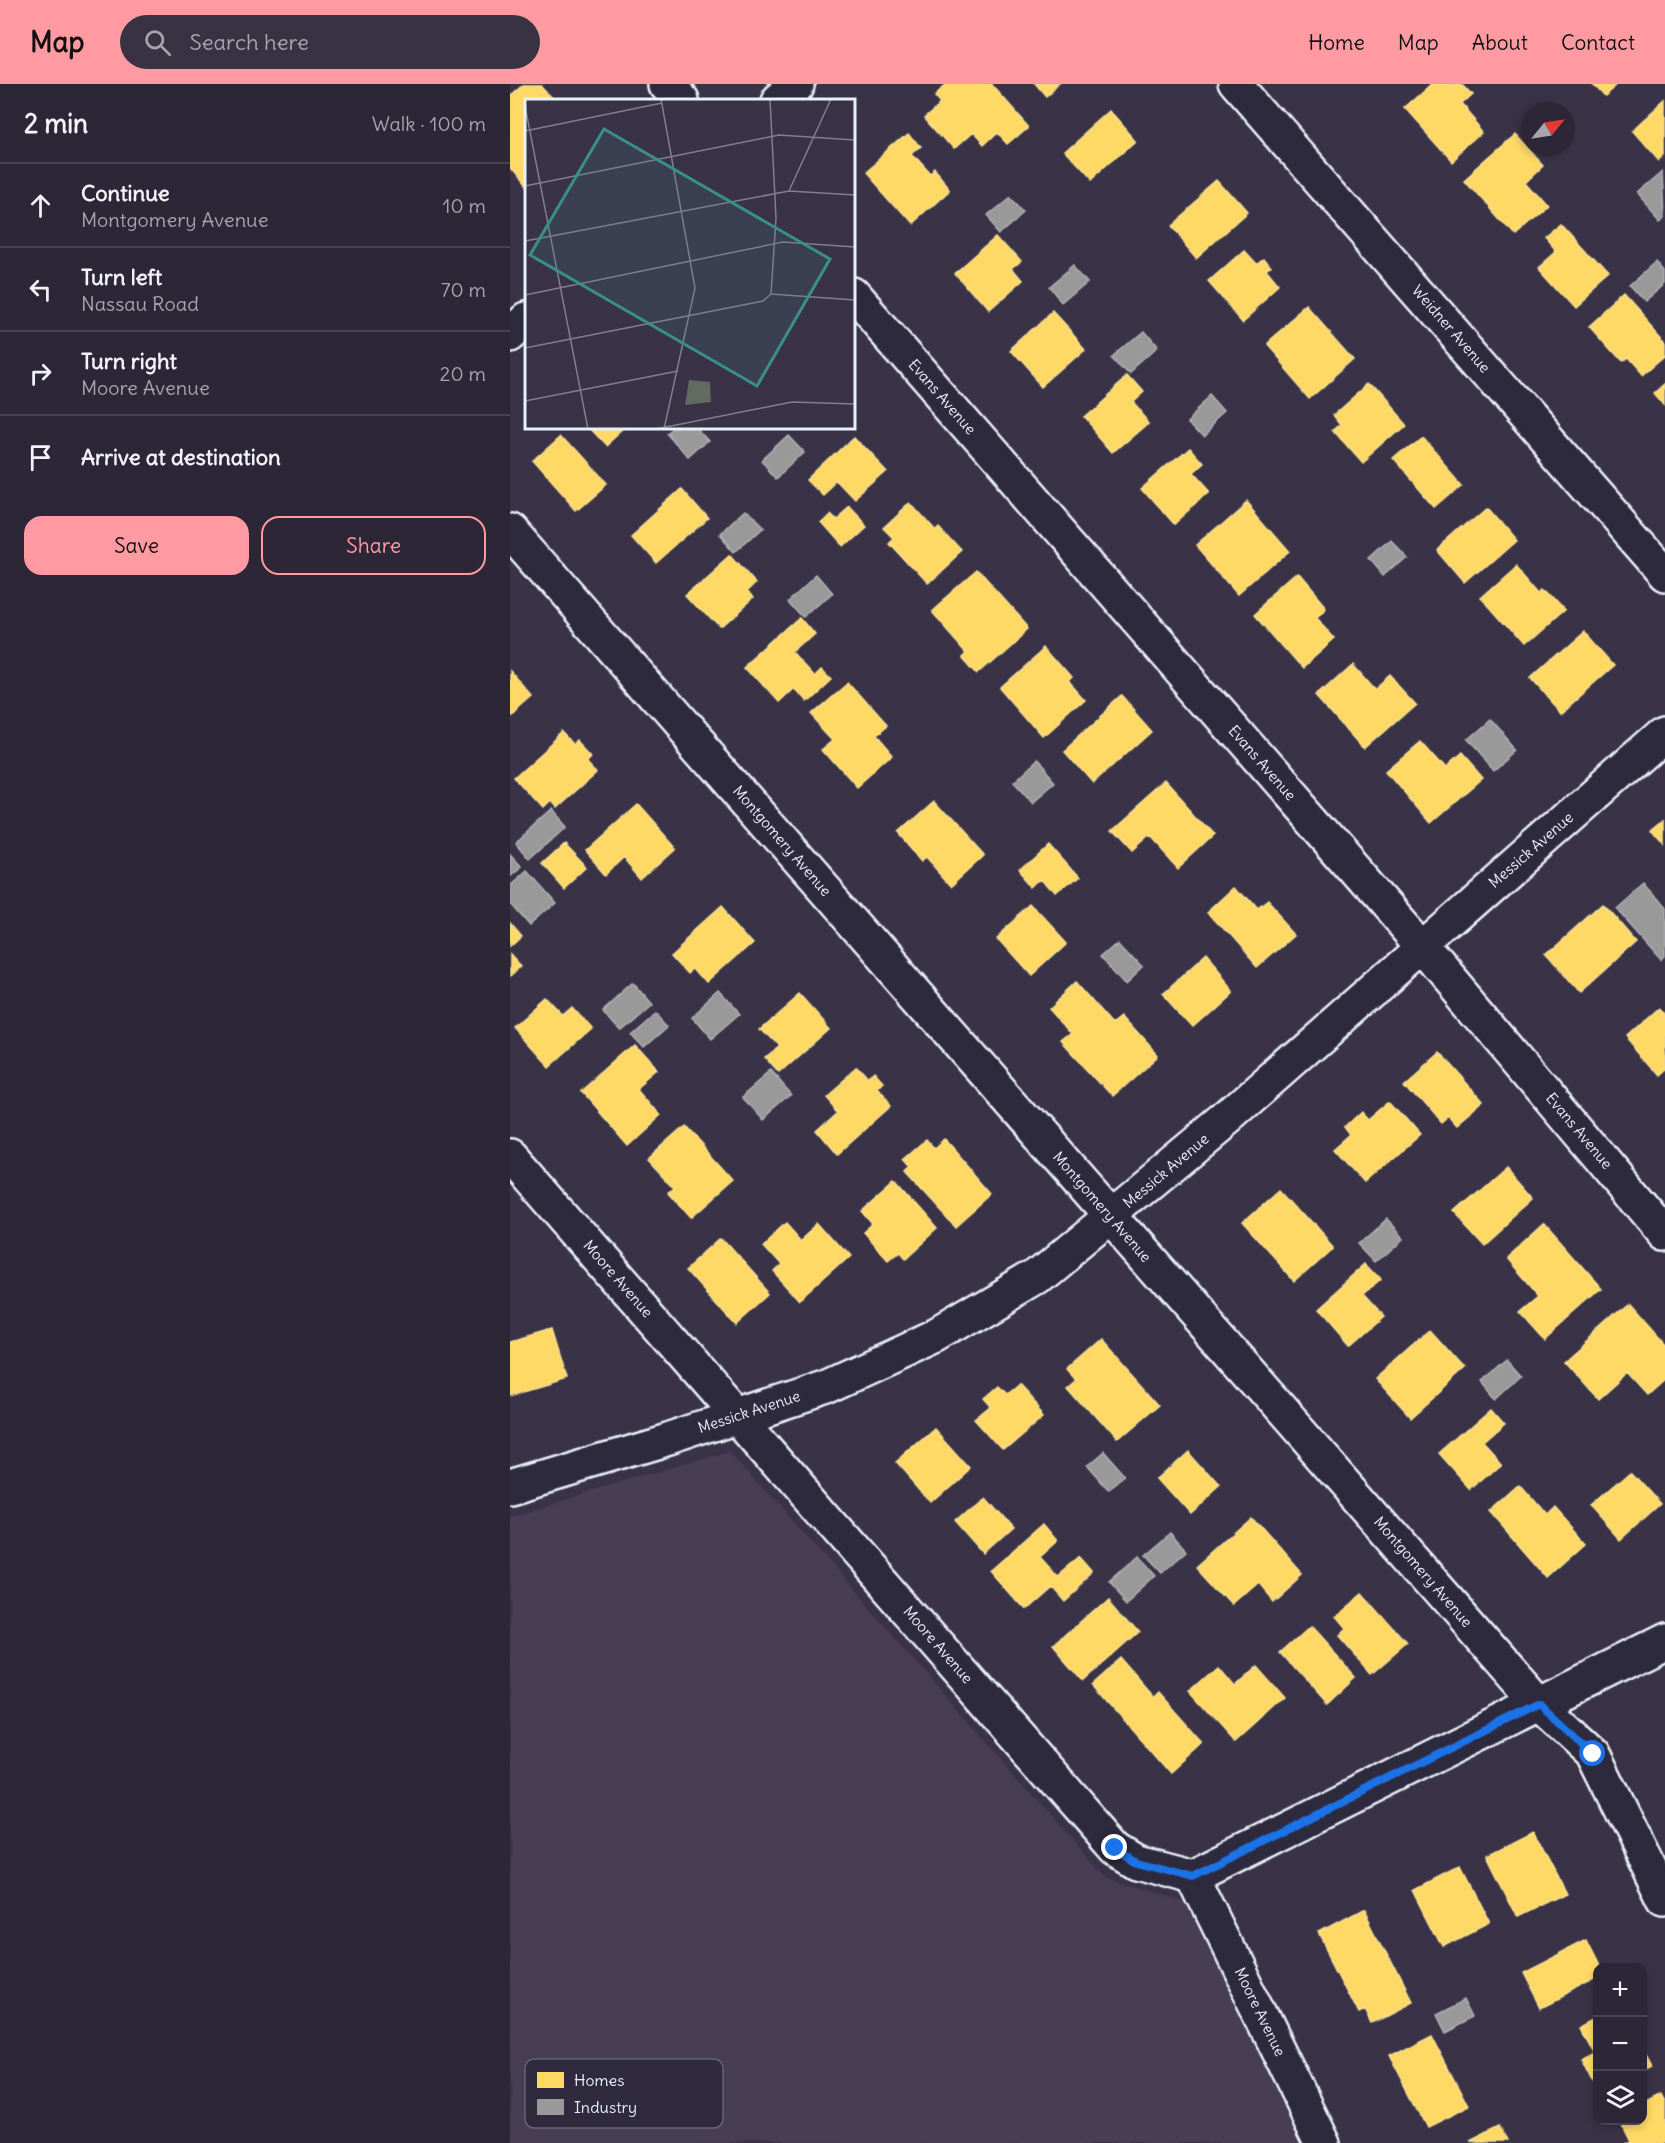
<!DOCTYPE html>
<html lang="en">
<head>
<meta charset="utf-8">
<style>
	body { margin:0; font-family:Delius,sans-serif; background:#383242; color:#f1f3f6 }
	.controls { position:absolute; right:18px; bottom:18px; display:grid; overflow:hidden; border-radius:12px; box-shadow:0 3px 9px #0003 }
	.controls button { width:54px; height:54px; display:grid; place-items:center; padding:0; border:0; border-bottom:2px solid #484351; background:#2c2636; color:#f1f3f6; font:30px sans-serif }
	.compass { position:absolute; left:1011px; top:18px; width:54px; height:54px; border-radius:50%; background:#2c2636; box-shadow:0 3px 9px #0003; rotate:60deg }
	.stop { position:absolute; width:18px; height:18px; margin:-14px; border:4px solid #1a73e8; border-radius:50%; background:#fff }
	.stop.end { background:#1a73e8; border-color:#fff; box-shadow:0 2px 6px #0008 }
	.list { margin:0; padding:0; list-style:none }
	h2 { display:flex; justify-content:space-between; align-items:center; height:78px; margin:0; padding:0 24px; font-size:26px }
	h2 small { font-size:20px; font-weight:400; color:#a6a5ad }
	.list li { display:grid; grid-template-columns:39px 1fr auto; gap:18px; align-items:center; box-sizing:border-box; height:84px; padding:0 24px; border-top:2px solid #484351 }
	.list b { display:block; font-size:22px; white-space:nowrap }
	.list p { margin:0; font-size:20px; white-space:nowrap; color:#a6a5ad }
	.list em { font-size:20px; font-style:normal; color:#a6a5ad }
	.actions { display:flex; gap:12px; padding:18px 24px }
	.actions a { flex:1; padding:14px 0; border:2px solid #ff9aa2; border-radius:18px; text-align:center; font-size:21px; color:#ff9aa2 }
	.actions .main { background:#ff9aa2; color:#111 }
	.icon { flex:none; width:33px; height:33px; fill:none; stroke:currentColor; stroke-width:2; stroke-linecap:round; stroke-linejoin:round }
	.map { position:relative; flex:none; width:1155px; height:2059px; overflow:hidden }
	header { display:flex; align-items:center; gap:36px; box-sizing:border-box; height:84px; padding:0 30px; background:#ff9aa2; color:#111 }
	header strong { font-size:28px }
	nav { display:flex; gap:33px; margin-inline-start:auto; font-size:21px }
	.search { width:420px; height:54px; background:#383242; display:flex; align-items:center; gap:15px; box-sizing:border-box; padding:0 21px; border-radius:33px; color:#a6a5ad; font-size:22px }
	main { display:flex }
	aside { flex:1; background:#2c2636 }
	.map>svg:first-child { display:block }
	.built { fill:#473e55 }
	.homes { fill:#ffd966; stroke:#f8e092; stroke-width:1.5 }
	.industry { fill:#999; stroke:#b1b3b6; stroke-width:1.5 }
	.lines { fill:none; stroke-linecap:round; stroke-linejoin:round }
	.minor-casing { stroke:#e8f1f8; stroke-width:38 }
	.minor { stroke:#2f2a3d; stroke-width:33 }
	.route { stroke:#1a73e8; stroke-width:8 }
	.labels { text-anchor:middle; stroke-width:6; stroke-linejoin:round; paint-order:stroke }
	.street-label { font-size:15px; fill:#e8f1f8; stroke:#2f2a3d }
	.inset-road { fill:none; stroke:#807f8e; stroke-width:1.5 }
	.view { fill:#3a8f8a; fill-opacity:0.15; stroke:#3a8f8a; stroke-width:3 }
	.inset-edge { fill:none; stroke:#e8f1f8; stroke-width:3 }
	.key { fill:#2f2a3d; stroke:#666675; stroke-width:1.5 }
	.key-label { font-size:16px; fill:#e8f1f8 }
</style>
</head>
<body>
<header>
<strong>Map</strong>
<div class="search"><svg class="icon" aria-label="search" viewBox="0 0 24 24"><circle cx="10" cy="10" r="6"/><path d="M15 15l6 6"/></svg>Search here</div>
<nav><a>Home</a><a>Map</a><a>About</a><a>Contact</a></nav>
</header>
<main>
<aside>
<h2>2 min<small>Walk · 100 m</small></h2>
<ul class="list">
<li><svg class="icon" aria-label="ahead" viewBox="0 0 24 24"><path d="M12 20V5M6 11l6-6 6 6"/></svg><div><b>Continue</b><p>Montgomery Avenue</p></div><em>10 m</em></li>
<li><svg class="icon" aria-label="left" viewBox="0 0 24 24"><path d="M17 20v-9H6M10 6l-5 5 5 5"/></svg><div><b>Turn left</b><p>Nassau Road</p></div><em>70 m</em></li>
<li><svg class="icon" aria-label="right" viewBox="0 0 24 24"><path d="M7 20v-9h11M14 6l5 5-5 5"/></svg><div><b>Turn right</b><p>Moore Avenue</p></div><em>20 m</em></li>
<li><svg class="icon" aria-label="arrive" viewBox="0 0 24 24"><path d="M6 21V4h12l-3 4 3 4H6"/></svg><div><b>Arrive at destination</b></div></li>
</ul>
<div class="actions"><a class="main">Save</a><a>Share</a></div>
</aside>
<div class="map">
<svg width="1155" height="2059" viewBox="0 0 1155 2059">
	<rect width="100%" height="100%" fill="#3a3348"/>
	<filter id="ink" filterUnits="userSpaceOnUse"><feTurbulence type="fractalNoise" baseFrequency=".0167" numOctaves="2"/><feDisplacementMap in="SourceGraphic" scale="12" xChannelSelector="R" yChannelSelector="G"/><feConvolveMatrix kernelMatrix="1 2 1 2 8 2 1 2 1" color-interpolation-filters="sRGB"/></filter>
	<g filter="url(#ink)">
		<path class="built" d="M220,1367L595,1793L675,1818L793,2059H0V1432Z"/>
		<path class="homes" d="M14,0H32L47,16H16V103L0,84V12Z
			M436,0H482L519,42L498,60L487,48L472,62L461,50L444,65L414,31L430,17L424,10Z
			M524,0H550L535,13Z
			M923,0L935,2L952,0L961,10L950,20L974,48L941,77L895,25Z
			M1082,0H1107L1093,12Z
			M1155,17V72L1149,78L1122,47Z
			M601,25L628,56L580,100L552,69Z
			M399,49L411,64L402,72L420,92L425,88L440,106L400,142L353,89Z
			M1005,50L1033,81L1016,97L1037,121L1003,151L954,95Z
			M709,97L737,129L686,174L658,141Z
			M1051,140L1098,192L1064,222L1029,183L1046,168L1034,154Z
			M488,151L512,178L503,185L513,197L478,228L445,189Z
			M734,166L746,179L754,173L762,183L757,187L770,203L733,236L699,197Z
			M1114,211L1155,257V271L1131,292L1116,275L1111,279L1079,243Z
			M799,223L845,275L800,315L754,262Z
			M543,229L576,265L533,303L501,267Z
			M617,291L632,308L621,318L639,338L603,369L571,332Z
			M859,300L894,340L851,378L825,348L832,341L824,331Z
			M1155,300V321L1145,309Z
			M77,344H116L95,363Z
			M51,351L96,401L66,427L22,377Z
			M344,352L378,388L345,417L327,398L313,411L298,396Z
			M911,352L954,401L926,425L883,376Z
			M678,364L692,380L681,390L699,410L664,441L632,404Z
			M172,405L197,434L146,479L121,451Z
			M736,416L780,467L729,512L685,461Z
			M401,418L425,445L428,442L452,468L417,500L379,458L384,453L374,443Z
			M337,423L354,441L330,463L308,438L317,429L323,435Z
			M976,423L1004,456L955,499L927,466Z
			M222,470L247,498L237,508L243,515L209,545L177,510Z
			M1006,480L1031,509L1035,506L1054,527L1014,562L970,512Z
			M466,488L517,545L469,588L454,571L458,567L422,526Z
			M787,493L814,525L805,534L824,556L792,584L745,530Z
			M292,534L305,550L285,568L305,590L312,583L321,592L294,617L284,605L269,619L237,583Z
			M1073,547L1103,581L1050,627L1020,594Z
			M536,562L564,594L560,598L576,616L534,654L490,603Z
			M843,580L865,605L880,592L905,619L855,663L809,611Z
			M0,587L23,614L0,634Z
			M337,598L376,642L364,652L382,673L347,704L313,665L325,655L301,629Z
			M612,612L642,646L582,700L552,666Z
			M54,649L65,660L70,656L83,670L78,675L88,686L45,725L40,719L33,726L4,694Z
			M910,657L935,685L950,672L971,696L921,739L876,686Z
			M656,699L703,752L668,784L640,753L622,769L602,747Z
			M424,717L473,771L441,800L417,773L412,777L388,749Z
			M126,720L165,764L132,794L114,773L96,790L75,766Z
			M1155,735V761L1142,746Z
			M54,759L77,783L54,804L32,779Z
			M538,760L568,794L547,812L534,796L526,804L510,786Z
			M726,802L747,826L757,818L786,850L747,884L698,828Z
			M1093,820L1126,858L1069,909L1036,871Z
			M523,822L556,858L519,892L486,855Z
			M213,823L245,859L199,900L185,884L180,889L162,869Z
			M0,839L11,852L0,862Z
			M0,870L11,882L0,892Z
			M693,874L721,907L682,942L653,910Z
			M567,897L605,940L614,933L648,971L602,1012L553,958L563,950L539,923Z
			M290,909L321,944L268,991L254,975L267,964L249,945Z
			M37,915L53,932L62,924L81,945L39,982L5,944Z
			M1149,923L1155,930V984L1147,991L1115,954Z
			M125,961L149,988L129,1005L151,1031L117,1062L71,1009Z
			M927,968L974,1021L947,1044L938,1034L931,1040L894,997Z
			M346,983L358,997L363,992L372,1002L367,1007L381,1022L327,1070L307,1046L328,1027L314,1011Z
			M880,1017L910,1051L855,1099L825,1065L841,1051L835,1043L851,1028L858,1036Z
			M174,1043L223,1097L181,1134L158,1108L165,1102L139,1074Z
			M434,1055L482,1110L446,1142L397,1088L402,1083L395,1075L417,1056L424,1064Z
			M996,1083L1023,1114L972,1160L944,1129Z
			M386,1097L427,1144L393,1175L388,1169L378,1177L353,1149L363,1140L352,1127Z
			M771,1104L823,1162L784,1197L732,1139Z
			M275,1138L291,1156L309,1140L339,1174L290,1218L262,1187L269,1180L251,1160Z
			M1034,1140L1091,1205L1035,1255L1010,1227L1028,1212L996,1175Z
			M211,1154L260,1209L227,1239L178,1184Z
			M856,1180L871,1196L852,1212L871,1233L838,1262L806,1225Z
			M1118,1220L1155,1262V1295L1137,1311L1117,1289L1088,1315L1054,1277Z
			M42,1246L57,1295L0,1312V1258Z
			M920,1246L955,1285L900,1334L865,1295Z
			M591,1255L650,1321L607,1358L558,1302L566,1295L557,1285Z
			M507,1301L534,1331L493,1366L466,1336L481,1324L473,1315L487,1303L495,1311Z
			M981,1324L994,1339L972,1358L991,1379L961,1406L929,1370Z
			M426,1343L461,1382L420,1419L385,1379Z
			M678,1366L711,1403L680,1431L647,1394Z
			M1120,1387L1150,1420L1111,1455L1081,1421Z
			M1010,1402L1035,1431L1043,1423L1076,1460L1038,1494L981,1428Z
			M473,1413L501,1445L473,1470L445,1438Z
			M741,1433L792,1491L762,1518L748,1501L724,1522L687,1481Z
			M534,1440L548,1457L530,1473L548,1493L571,1474L584,1489L553,1517L540,1502L514,1525L481,1487Z
			M852,1508L898,1560L862,1591L827,1551L834,1544L824,1532Z
			M598,1513L628,1548L573,1597L543,1562Z
			M799,1542L846,1594L817,1621L770,1568Z
			M611,1576L643,1613L648,1608L694,1660L661,1690L583,1601Z
			M709,1581L725,1600L746,1581L775,1614L726,1658L680,1607Z
			M1023,1748L1055,1810L1008,1833L977,1771Z
			M950,1783L979,1840L934,1863L905,1806Z
			M854,1826L901,1919L862,1939L855,1925L849,1928L809,1850Z
			M1076,1856L1090,1884H1088V1894L1029,1924L1011,1889Z
			M1088,1932V2009L1071,1975L1085,1968L1071,1941Z
			M922,1950L959,2022L916,2043L879,1972Z
			M1132,1963L1142,1982L1132,1987Z
			M1151,2012L1155,2020V2059H1112L1119,2056L1109,2036H1132V2022Z
			M990,2044L998,2059H960Z"/>
		<path class="industry" d="M1153,88L1155,132L1150,136L1127,110Z
			M501,110L516,126L491,148L476,131Z
			M1147,178L1155,188V200L1134,218L1120,202Z
			M565,181L580,198L553,221L539,203Z
			M631,248L647,267L621,290L604,271Z
			M702,312L717,329L692,351L677,335Z
			M163,344H187L200,358L180,376L157,349Z
			M279,351L295,368L268,393L252,376Z
			M233,429L250,446L226,468L210,450Z
			M882,457L897,473L875,493L861,476Z
			M306,491L322,510L296,533L280,515Z
			M980,635L1007,666L983,687L956,656Z
			M524,677L543,699L521,718L502,697Z
			M41,727L55,743L20,775L6,758Z
			M0,770L12,783L0,793Z
			M17,787L45,819L19,842L0,820V802Z
			M1133,799L1155,825V872L1151,876L1105,824Z
			M610,855L634,881L617,897L593,870Z
			M123,899L139,918L109,944L93,926Z
			M210,909L229,930L200,955L182,934Z
			M145,926L159,941L134,963L120,948Z
			M261,989L281,1012L253,1036L233,1013Z
			M876,1135L893,1153L866,1177L849,1159Z
			M997,1276L1011,1292L986,1315L972,1298Z
			M593,1369L615,1394L599,1408L577,1383Z
			M660,1448L676,1466L650,1489L633,1471Z
			M627,1473L644,1492L616,1517L599,1498Z
			M956,1914L965,1932L935,1947L926,1929Z"/>
		<g class="lines">
			<defs>
				<path id="minor" d="M157,0L172,16
					M726,0L1155,490
					M267,16L286,0
					M344,212L912,862L1155,1150
					M0,251L16,236
					M0,447L1029,1620L1083,1670L1155,1816
					M0,1072L605,1764L626,1777L683,1792L814,2059
					M0,1402L158,1355L318,1302L427,1252L527,1193L716,1036L1155,649
					M683,1792L1155,1557"/>
			</defs>
			<use href="#minor" class="minor-casing"/>
			<use href="#minor" class="minor"/>
		</g>
	</g>
	<g class="lines" filter="url(#ink)">
		<path class="route" d="M605,1764L626,1777L683,1792L1029,1620L1083,1670"/>
	</g>
	<g class="labels">
		<g class="street-label">
			<text transform="translate(941 245) rotate(49)" y="5">Weidner Avenue</text>
			<text transform="translate(432 313) rotate(49)" y="5">Evans Avenue</text>
			<text transform="translate(752 679) rotate(49)" y="5">Evans Avenue</text>
			<text transform="translate(272 757) rotate(49)" y="5">Montgomery Avenue</text>
			<text transform="translate(1021 766) rotate(-41)" y="5">Messick Avenue</text>
			<text transform="translate(1069 1047) rotate(50)" y="5">Evans Avenue</text>
			<text transform="translate(656 1087) rotate(-40)" y="5">Messick Avenue</text>
			<text transform="translate(592 1123) rotate(49)" y="5">Montgomery Avenue</text>
			<text transform="translate(108 1195) rotate(49)" y="5">Moore Avenue</text>
			<text transform="translate(239 1328) rotate(-18)" y="5">Messick Avenue</text>
			<text transform="translate(913 1488) rotate(49)" y="5">Montgomery Avenue</text>
			<text transform="translate(428 1561) rotate(49)" y="5">Moore Avenue</text>
			<text transform="translate(750 1928) rotate(64)" y="5">Moore Avenue</text>
		</g>
	</g>
	<g transform="translate(15 15)">
		<rect width="330" height="330" fill="#3a3348"/>
		<path d="M164,281L185,283L186,303L160,306Z" fill="#616b5f"/>
		<path class="inset-road" d="M136,0L170,189L139,330M245,0L251,119L246,195M0,7L63,330M0,32L137,4M0,87L254,36L330,41M264,92L306,0M0,142L264,92L330,96M0,196L258,143L330,148M0,249L238,202L246,195L330,201M0,302L153,272M131,330L267,303L330,305"/>
		<path class="view" d="M79,30L305,160L232,287L5,156Z"/>
		<rect width="330" height="330" class="inset-edge"/>
	</g>
	<rect x="15" y="1975" width="198" height="69" rx="9" class="key"/>
	<rect x="27" y="1988" width="27" height="16" fill="#ffd966"/>
	<rect x="27" y="2015" width="27" height="16" fill="#999"/>
	<g class="key-label">
		<text x="64" y="2002">Homes</text>
		<text x="64" y="2029">Industry</text>
	</g>
</svg>
<div class="controls">
<button>+</button>
<button>−</button>
<button><svg class="icon" aria-label="layers" viewBox="0 0 24 24"><path d="M12 4l9 5-9 5-9-5zM3 14l9 5 9-5"/></svg></button>
</div>
<svg class="compass" viewBox="-18 -18 36 36"><path d="M0-13l5 13h-10z" fill="#e53935"/><path d="M0 13l5-13h-10z" fill="#a6a5ad"/></svg>
<div class="stop" style="left:1083px;top:1670px"></div>
<div class="stop end" style="left:605px;top:1764px"></div>
</div>
</main>
</body>
</html>
